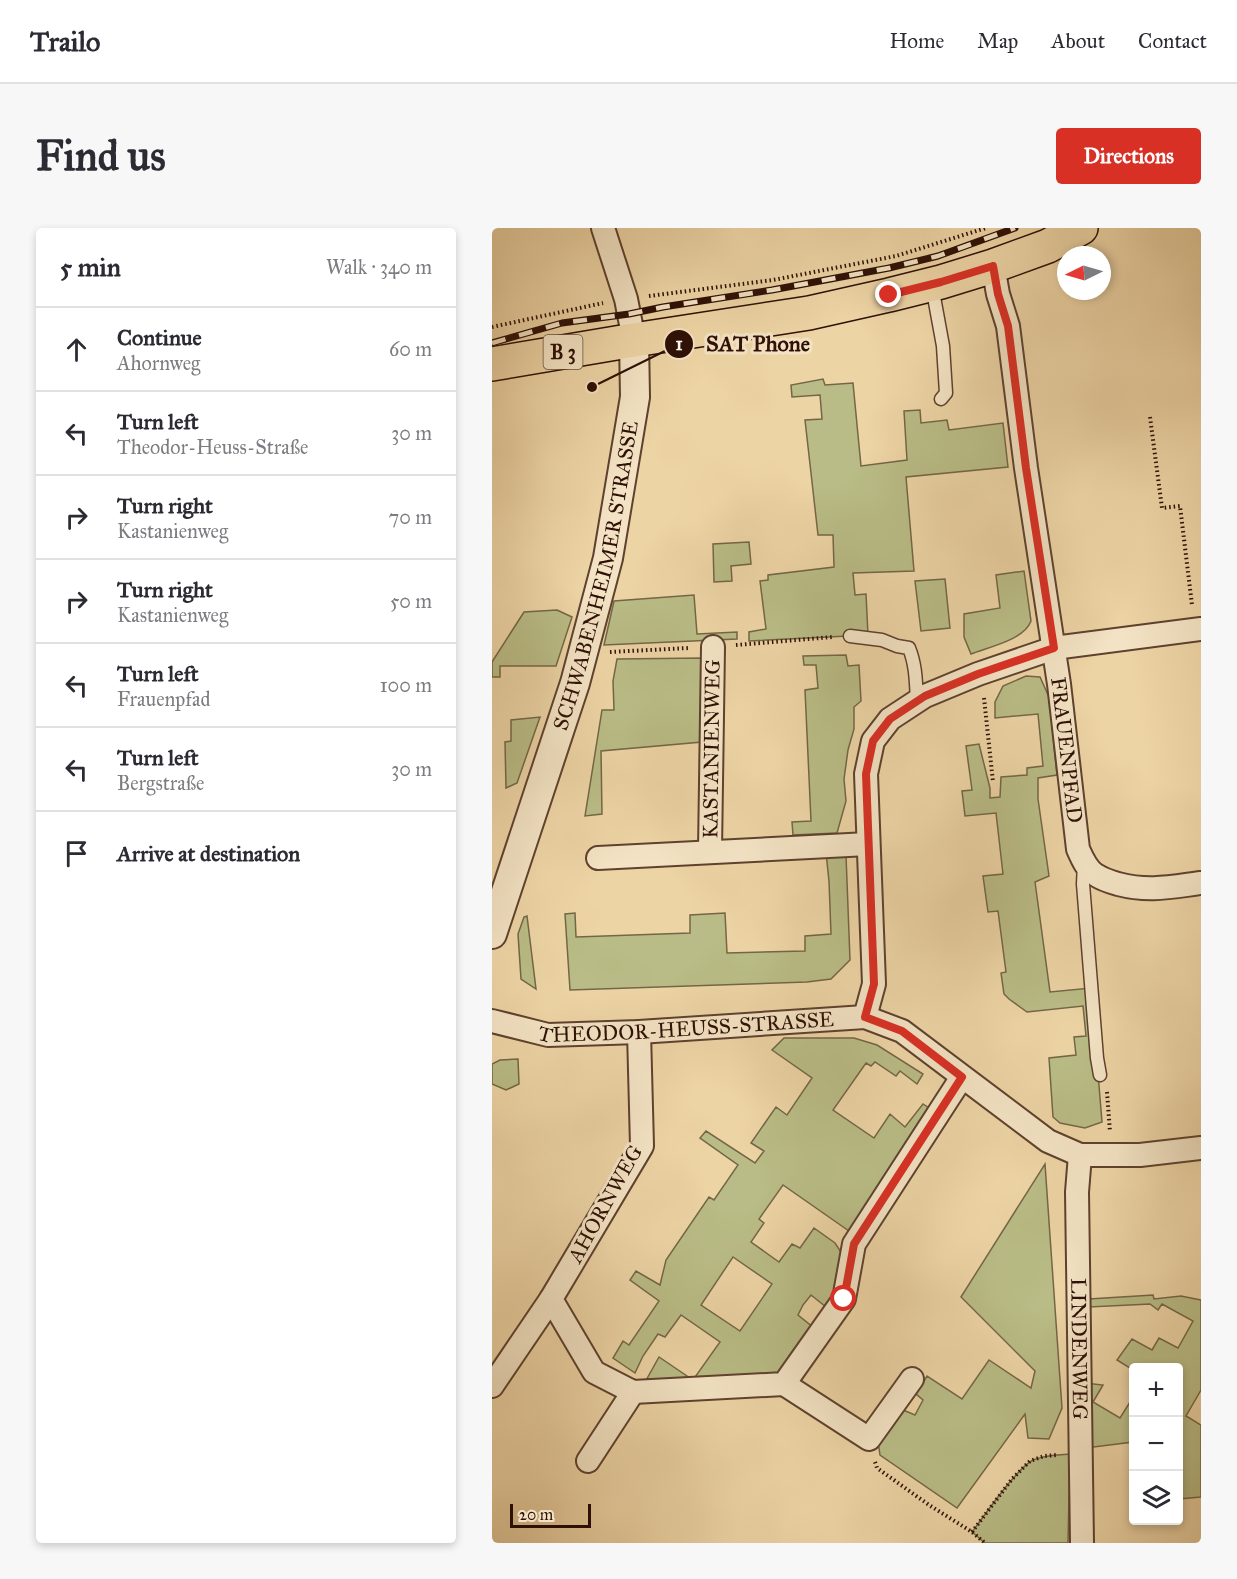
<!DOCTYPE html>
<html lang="en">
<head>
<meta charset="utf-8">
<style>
	body { margin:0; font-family:"IM FELL Great Primer",serif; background:#f7f7f7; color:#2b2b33 }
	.controls { position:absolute; right:18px; bottom:18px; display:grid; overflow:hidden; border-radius:6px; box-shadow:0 3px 9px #0003 }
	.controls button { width:54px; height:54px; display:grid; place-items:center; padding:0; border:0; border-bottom:2px solid #e1e1e2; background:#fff; color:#2b2b33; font:30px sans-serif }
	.compass { position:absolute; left:565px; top:18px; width:54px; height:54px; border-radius:50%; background:#fff; box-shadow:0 3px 9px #0003; rotate:265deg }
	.scale { position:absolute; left:18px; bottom:15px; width:81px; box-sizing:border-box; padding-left:6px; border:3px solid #2e1006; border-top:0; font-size:16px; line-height:21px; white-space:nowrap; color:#2e1006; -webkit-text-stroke:4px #f3e3c4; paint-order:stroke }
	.stop { position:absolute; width:18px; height:18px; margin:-14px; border:4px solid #d93025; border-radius:50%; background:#fff }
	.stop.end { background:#d93025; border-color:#fff; box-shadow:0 2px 6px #0008 }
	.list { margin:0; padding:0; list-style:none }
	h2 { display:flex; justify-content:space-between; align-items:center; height:78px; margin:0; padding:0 24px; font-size:26px }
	h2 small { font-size:20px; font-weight:400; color:#7c7c81 }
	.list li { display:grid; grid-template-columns:39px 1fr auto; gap:18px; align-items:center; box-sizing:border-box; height:84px; padding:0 24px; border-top:2px solid #e1e1e2 }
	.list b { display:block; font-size:22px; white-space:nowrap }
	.list p { margin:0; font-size:20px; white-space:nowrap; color:#7c7c81 }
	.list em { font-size:20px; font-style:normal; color:#7c7c81 }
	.icon { flex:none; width:33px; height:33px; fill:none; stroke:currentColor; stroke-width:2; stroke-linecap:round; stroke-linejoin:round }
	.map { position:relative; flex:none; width:709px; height:1315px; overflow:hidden; border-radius:6px }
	header { display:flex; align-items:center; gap:36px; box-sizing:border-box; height:84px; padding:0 30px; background:#fff; border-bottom:2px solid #e1e1e2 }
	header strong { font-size:28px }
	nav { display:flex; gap:33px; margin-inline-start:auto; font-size:21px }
	.intro { display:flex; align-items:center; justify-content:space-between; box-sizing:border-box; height:144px; padding:0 36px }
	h1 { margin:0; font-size:42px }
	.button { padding:15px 27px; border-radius:6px; background:#d93025; color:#fff; font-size:21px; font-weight:700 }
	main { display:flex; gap:36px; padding:0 36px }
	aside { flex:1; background:#fff; border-radius:6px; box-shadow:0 3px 9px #0003 }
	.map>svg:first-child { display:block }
	.green { fill:#b9bc86; stroke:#746646; stroke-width:1.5; fill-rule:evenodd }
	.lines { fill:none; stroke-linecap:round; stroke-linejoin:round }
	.service-casing { stroke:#5e412e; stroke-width:15 }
	.minor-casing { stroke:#5e412e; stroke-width:26 }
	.tertiary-casing { stroke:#5e412e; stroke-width:32 }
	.primary-casing { stroke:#2e1006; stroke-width:36 }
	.path { stroke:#2e1006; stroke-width:4; stroke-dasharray:1.5 3; stroke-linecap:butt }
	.service { stroke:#f3e3c4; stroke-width:12 }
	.minor { stroke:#f3e3c4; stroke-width:22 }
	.tertiary { stroke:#f3e3c4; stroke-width:28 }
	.primary { stroke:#edd4a5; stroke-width:33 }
	.rail-casing { stroke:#2e1006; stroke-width:7 }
	.rail { stroke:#f3e3c4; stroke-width:4.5; stroke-dasharray:14; stroke-linecap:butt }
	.route { stroke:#d93025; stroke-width:8 }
	.labels { text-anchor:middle; stroke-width:6; stroke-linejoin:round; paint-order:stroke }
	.shield { fill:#f3e3c4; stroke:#694f3f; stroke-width:1.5 }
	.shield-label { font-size:20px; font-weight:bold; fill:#2e1006 }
	.street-label { font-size:21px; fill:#2e1006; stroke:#f3e3c4 }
	.leader { fill:none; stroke:#2e1006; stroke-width:2 }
	.callout-dot { fill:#2e1006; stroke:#f3e3c4; stroke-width:2 }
	.mark-label { font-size:18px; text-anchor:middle; font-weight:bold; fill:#fff }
	.callout-label { font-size:22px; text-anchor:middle; font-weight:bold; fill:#2e1006; stroke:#f3e3c4; stroke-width:6; stroke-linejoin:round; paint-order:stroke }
</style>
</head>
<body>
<header>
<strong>Trailo</strong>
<nav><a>Home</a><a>Map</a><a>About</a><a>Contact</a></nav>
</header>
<div class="intro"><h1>Find us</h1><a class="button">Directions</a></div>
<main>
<aside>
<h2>5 min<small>Walk · 340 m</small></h2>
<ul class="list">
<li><svg class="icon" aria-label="ahead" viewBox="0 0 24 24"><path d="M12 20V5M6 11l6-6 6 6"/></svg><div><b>Continue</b><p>Ahornweg</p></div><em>60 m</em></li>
<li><svg class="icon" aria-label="left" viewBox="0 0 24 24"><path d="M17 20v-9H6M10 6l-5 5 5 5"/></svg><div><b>Turn left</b><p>Theodor-Heuss-Straße</p></div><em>30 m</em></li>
<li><svg class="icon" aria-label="right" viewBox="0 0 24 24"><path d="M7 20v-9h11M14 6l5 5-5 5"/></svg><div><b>Turn right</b><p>Kastanienweg</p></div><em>70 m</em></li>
<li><svg class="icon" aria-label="right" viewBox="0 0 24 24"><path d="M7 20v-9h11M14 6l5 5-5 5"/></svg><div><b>Turn right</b><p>Kastanienweg</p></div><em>50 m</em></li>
<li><svg class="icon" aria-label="left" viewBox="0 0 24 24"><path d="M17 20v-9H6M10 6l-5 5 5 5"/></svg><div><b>Turn left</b><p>Frauenpfad</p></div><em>100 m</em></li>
<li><svg class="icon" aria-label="left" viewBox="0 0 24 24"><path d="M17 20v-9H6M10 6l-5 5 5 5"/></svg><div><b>Turn left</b><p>Bergstraße</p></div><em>30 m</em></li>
<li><svg class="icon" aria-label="arrive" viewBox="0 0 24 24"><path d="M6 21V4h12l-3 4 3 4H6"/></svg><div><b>Arrive at destination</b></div></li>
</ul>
</aside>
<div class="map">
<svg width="709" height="1315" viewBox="0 0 709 1315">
	<rect width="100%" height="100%" fill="#edd4a5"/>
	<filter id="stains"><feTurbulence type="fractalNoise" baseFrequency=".00333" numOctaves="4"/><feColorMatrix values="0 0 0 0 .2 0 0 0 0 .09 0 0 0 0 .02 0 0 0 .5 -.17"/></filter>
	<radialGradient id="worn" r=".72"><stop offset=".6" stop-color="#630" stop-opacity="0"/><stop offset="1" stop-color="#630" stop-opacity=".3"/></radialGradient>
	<path class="green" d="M331,151L333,157L361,155L369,238L415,232L412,183L428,182L429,195L455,192L457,202L511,195L516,239L414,249L422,343L361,345L363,367L374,366L376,407L257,413V404L274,401L268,353L276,352V347L342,339L341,307H326L313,192L330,191L328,167L300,169L299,157Z
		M257,314L259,336L239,338L240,353L222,354L221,316Z
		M532,343L539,393C532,412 497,419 479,426L472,409V386L508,380L504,347Z
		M453,351L458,400L429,403L423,353Z
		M202,367L205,406L245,404V411L112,417L122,373Z
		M65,382L80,389L64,438H8V449H0V434L32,384Z
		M354,427L356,438L367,437L369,473L362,479V501L356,522L352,551L354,573L345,605L301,607L300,594L319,593L313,462L326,460L324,437H312L311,428Z
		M210,430V514L109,523L110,586L93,588L110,482H122L121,453L125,431Z
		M534,448L548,449L557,469L565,547L546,550V571L557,648L543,654L558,764L599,760L610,894L593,900L568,895L561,889L557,830L584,827L582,809L594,808L591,778L535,784L517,771L512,766L509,745L514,744L506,683L496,684L491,648L511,646L504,585L473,588L470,563L480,562L474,518L487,516L498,560V570L508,569L509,549L535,547V540L551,538L546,486L503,490V474L511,458Z
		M48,489L25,555L14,560L13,514L19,513V492Z
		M334,625L354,627L358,732L339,751L315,754L78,762L73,686L83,685L84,709L198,705V687L233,685L235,725L313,723V708L339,706L337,653Z
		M35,688L44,761L29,751L26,706L32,689Z
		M292,810H362L385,817L431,846L425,856L408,843L404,848L383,834L379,838L374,835L341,882L382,910L398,886L413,899L431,876L440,882L357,1003L291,957L267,991L272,995L259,1014L287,1034L300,1016L308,1020L322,1000L343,1015L351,1027L352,1053L334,1079L319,1067L311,1077L306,1087L322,1100L291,1147L152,1156L167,1129L201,1152L228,1114L189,1087L173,1109L166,1106L151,1128L143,1145L121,1130L131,1113L137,1117L167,1073L138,1052L144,1043L168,1057L174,1032L217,969L222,972L246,937L208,910L214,903L263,935L272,923L259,915L284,879L295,887L320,850L280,822ZM241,1029L280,1056L248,1103L209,1077Z
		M26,831L27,856L14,862L0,856V836L8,832Z
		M553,936L570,1180L557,1211L536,1210L533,1186L465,1280L388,1227L385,1206L404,1179L423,1187L431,1172L424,1166L435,1148L470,1171L497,1132L539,1160L543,1143L469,1069Z
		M661,1067L662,1071L689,1068L709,1072V1162L694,1188L709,1197V1269L687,1271L686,1140H642L641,1142L625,1132L640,1111L660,1122L667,1110L686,1120L701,1093L670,1076L666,1082L658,1076L597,1079V1071Z
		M593,1155L611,1157L601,1174L628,1190L638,1174L641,1176V1214L594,1220Z
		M578,1226L576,1315H493L480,1304C493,1287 525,1240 541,1232C553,1227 565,1227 578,1226Z"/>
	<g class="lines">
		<defs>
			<path id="service" d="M440,58L451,118L454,165L449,171
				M358,408L390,412L405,418L417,420C424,437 424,455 425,474
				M592,635L591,656L605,830L608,847"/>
			<g id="minor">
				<path d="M111,0L134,71L142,112"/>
				<path id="s1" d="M501,38L506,66L516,98L534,240L567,456L586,621C590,630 595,642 604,647C610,651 619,654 626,656C657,664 678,659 709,655"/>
				<path id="s2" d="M218,623L221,419"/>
				<path d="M106,630L376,616"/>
				<path d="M373,789L382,756L374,546L381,513L398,491L433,468L486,446L562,420L709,401"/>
				<path id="s3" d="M0,793L56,807L147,804L373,789L410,803L556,913L588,927H648L709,920"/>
				<path d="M147,804L150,918L59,1071L102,1144L141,1164L292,1156L352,1071L362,1016L470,849"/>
				<path id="s4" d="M588,927L585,964L590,1315"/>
				<path d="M292,1156L377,1211L420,1151"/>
				<path d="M0,1158L59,1071"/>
				<path d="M96,1233L141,1164"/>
			</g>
			<g id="tertiary">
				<path id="s5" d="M0,706L83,455L116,330L143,169L142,112"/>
			</g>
			<path id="primary" d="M0,136L142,112L317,85L397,67L449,54L501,38L556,18L589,0"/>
		</defs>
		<use href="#service" class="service-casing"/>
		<use href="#minor" class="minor-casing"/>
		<use href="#tertiary" class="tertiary-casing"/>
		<use href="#primary" class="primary-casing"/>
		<path class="path" d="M157,68L281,52L404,28L494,0
			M0,99L111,75
			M658,189L670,280L688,278L700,377
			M244,417L341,409
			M118,424L197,420
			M492,470L501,554
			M615,864L618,904
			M383,1234L385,1240L437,1277L480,1304L493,1315
			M480,1304L520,1251L538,1233L552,1228L565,1227"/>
		<use href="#service" class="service"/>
		<use href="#minor" class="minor"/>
		<use href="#tertiary" class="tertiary"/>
		<use href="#primary" class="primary"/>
		<defs>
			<path id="rail" d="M0,115L70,95L137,86L171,79L280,62L397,40L446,28L523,0"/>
		</defs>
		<use href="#rail" class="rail-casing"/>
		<use href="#rail" class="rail"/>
	</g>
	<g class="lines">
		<path class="route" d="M352,1071L362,1016L470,849L410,803L373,789L382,756L374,546L381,513L398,491L433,468L486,446L562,420L534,240L516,98L506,66L501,38L449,54L397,67"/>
	</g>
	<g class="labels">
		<rect class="shield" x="51.5" y="107" width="39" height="34" rx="4.5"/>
		<g class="shield-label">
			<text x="71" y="131">B 3</text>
		</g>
		<g class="street-label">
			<text dy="7" stroke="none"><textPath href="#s5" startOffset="374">SCHWABENHEIMER STRASSE</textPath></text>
			<text dy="7" stroke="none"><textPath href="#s2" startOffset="102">KASTANIENWEG</textPath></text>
			<text dy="7" stroke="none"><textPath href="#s1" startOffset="490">FRAUENPFAD</textPath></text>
			<text dy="7" stroke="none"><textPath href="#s3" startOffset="196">THEODOR-HEUSS-STRASSE</textPath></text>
			<text transform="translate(113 976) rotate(-61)" y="7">AHORNWEG</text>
			<text dy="7" stroke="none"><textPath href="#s4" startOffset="194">LINDENWEG</textPath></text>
		</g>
	</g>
	<path class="leader" d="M100 159L187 116"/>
	<g class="callout-dot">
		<circle cx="100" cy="159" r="6"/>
		<circle cx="187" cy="116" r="15"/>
	</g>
	<g class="mark-label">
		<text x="187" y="122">1</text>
	</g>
	<g class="callout-label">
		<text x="266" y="123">SAT Phone</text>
	</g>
	<rect width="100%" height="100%" filter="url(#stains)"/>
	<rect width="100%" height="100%" fill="url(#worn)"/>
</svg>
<div class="controls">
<button>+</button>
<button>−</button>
<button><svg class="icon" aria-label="layers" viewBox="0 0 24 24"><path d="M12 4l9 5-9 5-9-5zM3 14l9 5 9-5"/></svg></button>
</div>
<svg class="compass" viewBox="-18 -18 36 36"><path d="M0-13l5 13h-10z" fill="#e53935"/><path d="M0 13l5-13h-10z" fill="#7c7c81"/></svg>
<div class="scale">20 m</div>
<div class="stop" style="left:352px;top:1071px"></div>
<div class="stop end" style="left:397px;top:67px"></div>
</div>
</main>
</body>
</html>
